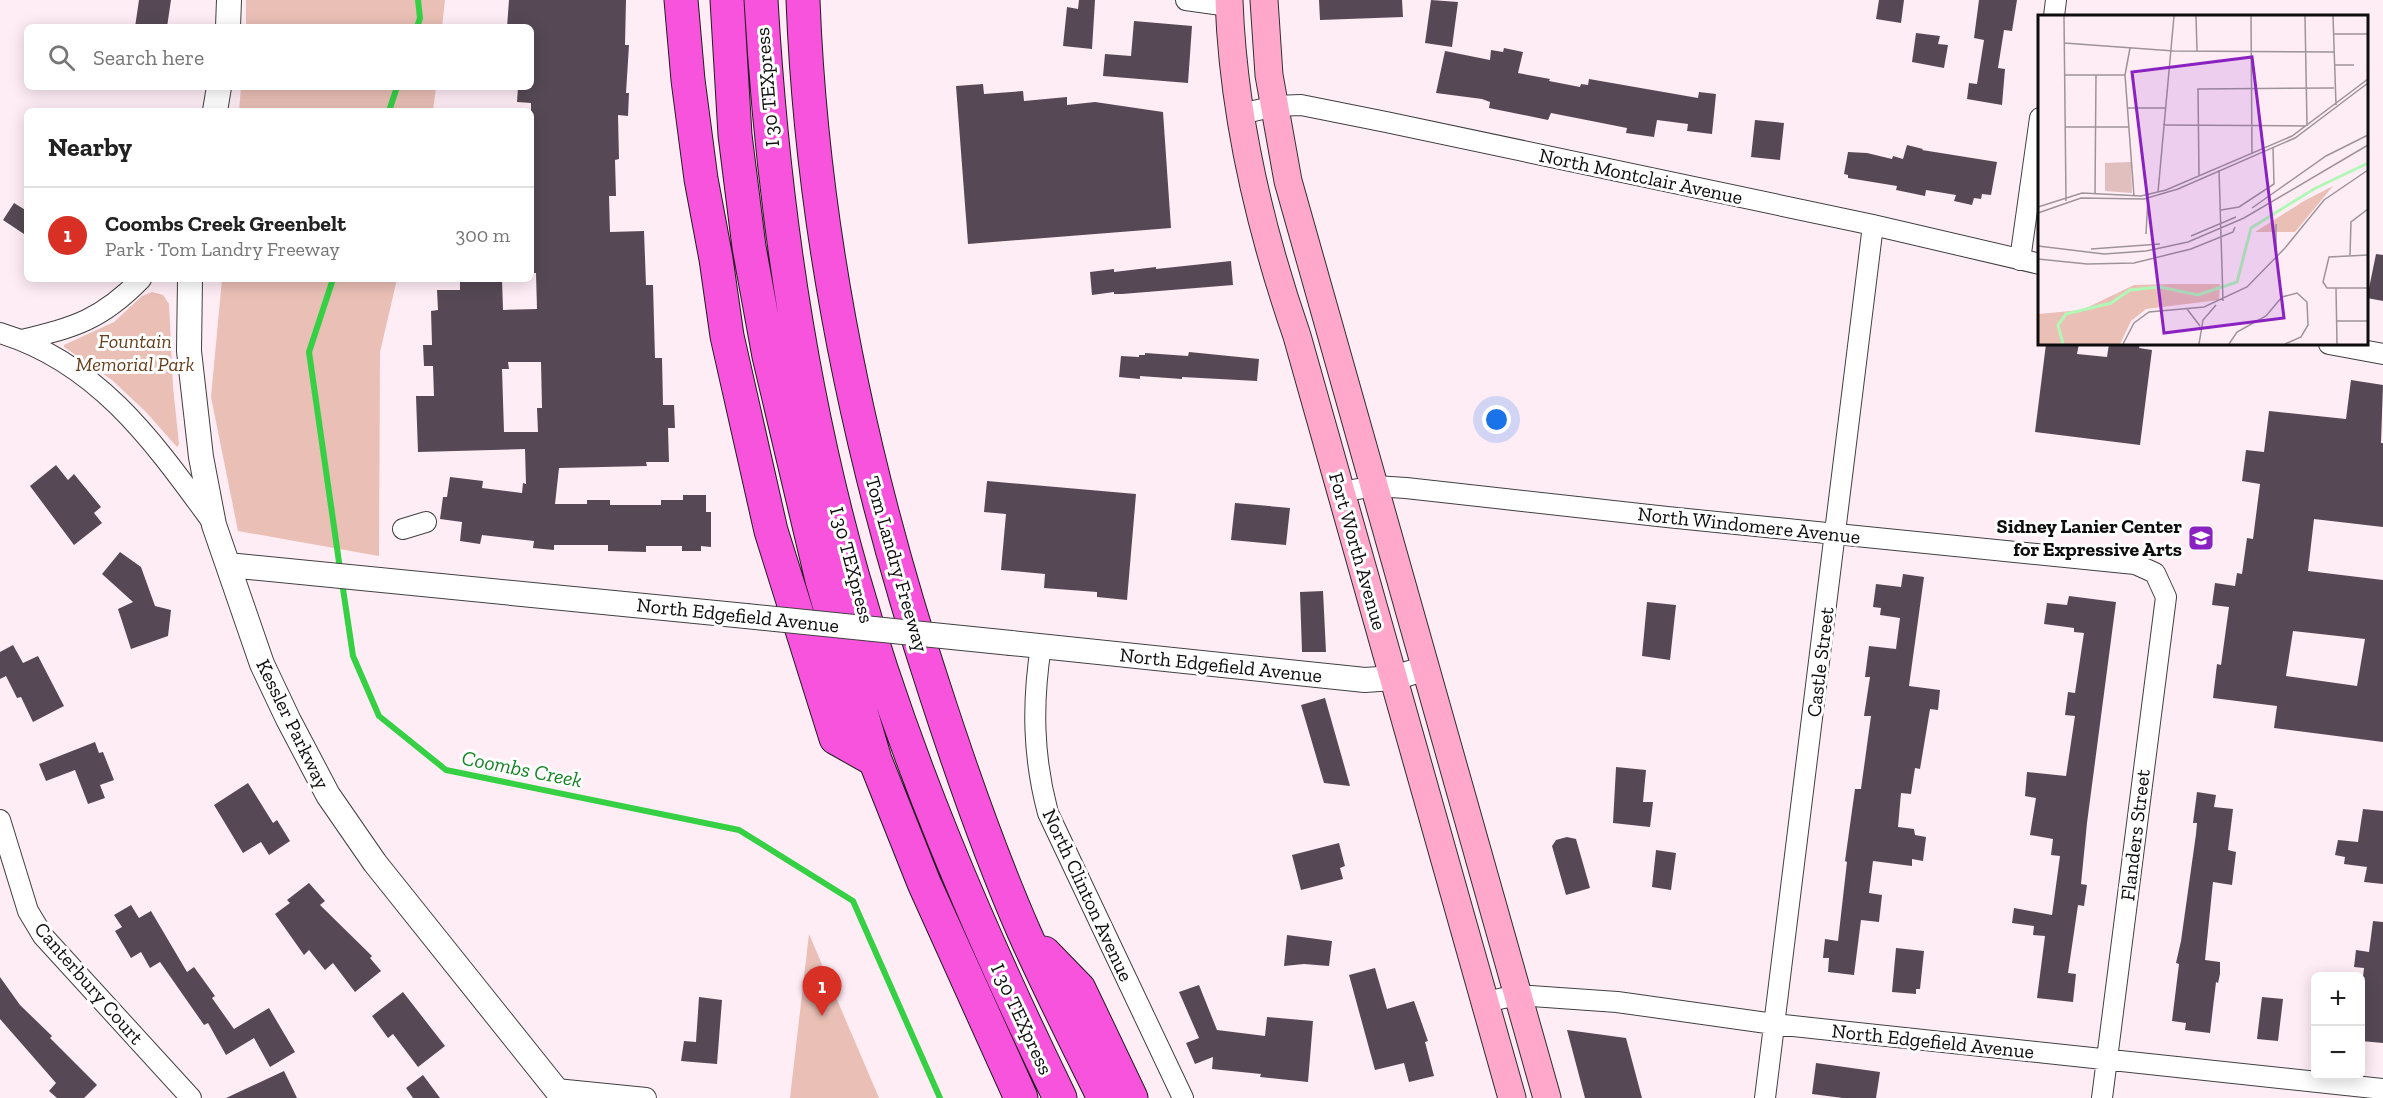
<!DOCTYPE html>
<html lang="en">
<head>
<meta charset="utf-8">
<style>
	body { margin:0; font-family:"Zilla Slab",serif; background:#f6f6f6; color:#222 }
	.controls { position:absolute; right:18px; bottom:18px; display:grid; overflow:hidden; border-radius:9px; box-shadow:0 3px 15px #0003 }
	.controls button { width:54px; height:54px; display:grid; place-items:center; padding:0; border:0; border-bottom:2px solid #e0e0e0; background:#fff; color:#222; font:30px sans-serif }
	.you { position:absolute; left:1497px; top:420px; width:21px; height:21px; margin:-15px; border:4px solid #fff; border-radius:50%; background:#1a73e8; box-shadow:0 0 0 9px #1a73e833 }
	.badge { display:grid; place-items:center; width:39px; height:39px; border-radius:50%; background:#d93025; color:#fff; font-size:20px; font-weight:700 }
	.pin { position:absolute; translate:-50% -50px; filter:drop-shadow(0 2px 3px #0008) }
	.pin::after { content:''; position:absolute; top:32px; width:21px; height:18px; background:inherit; clip-path:polygon(0 0,100% 0,50% 100%) }
	.list { margin:0; padding:0; list-style:none }
	h2 { display:flex; justify-content:space-between; align-items:center; height:78px; margin:0; padding:0 24px; font-size:26px }
	h2 small { font-size:20px; font-weight:400; color:#767676 }
	.list li { display:grid; grid-template-columns:39px 1fr auto; gap:18px; align-items:center; box-sizing:border-box; height:96px; padding:0 24px; border-top:2px solid #e0e0e0 }
	.list b { display:block; font-size:22px; white-space:nowrap }
	.list p { margin:0; font-size:20px; white-space:nowrap; color:#767676 }
	.list em { font-size:20px; font-style:normal; color:#767676 }
	.icon { flex:none; width:33px; height:33px; fill:none; stroke:currentColor; stroke-width:2; stroke-linecap:round; stroke-linejoin:round }
	.map { position:relative; flex:none; width:2383px; height:1098px; overflow:hidden }
	.search { position:absolute; background:#fff; box-shadow:0 3px 15px #0003; left:24px; top:24px; width:510px; height:66px; display:flex; align-items:center; gap:15px; box-sizing:border-box; padding:0 21px; border-radius:9px; color:#767676; font-size:22px }
	.panel { position:absolute; background:#fff; box-shadow:0 3px 15px #0003; left:24px; top:108px; width:510px; height:174px; border-radius:9px }
	.map>svg:first-child { display:block }
	.green { fill:#eabfb6 }
	.lines { fill:none; stroke-linecap:round; stroke-linejoin:round }
	.stream { stroke:#36d045; stroke-width:6 }
	.building { fill:#564955; fill-rule:evenodd }
	.minor-casing { stroke:#404040; stroke-width:22 }
	.tertiary-casing { stroke:#404040; stroke-width:26 }
	.secondary-casing { stroke:#2f2f2f; stroke-width:29 }
	.motorway-casing { stroke:#1e1e1e; stroke-width:35 }
	.minor { stroke:#fff; stroke-width:20 }
	.tertiary { stroke:#fff; stroke-width:24 }
	.secondary { stroke:#ffa8cc; stroke-width:27 }
	.motorway { stroke:#f753dd; stroke-width:33 }
	.tertiary-bridge-casing { stroke:#404040; stroke-width:26; stroke-linecap:butt }
	.tertiary-bridge { stroke:#fff; stroke-width:24 }
	.labels { text-anchor:middle; stroke-width:6; stroke-linejoin:round; paint-order:stroke }
	.street-label { font-size:20px; fill:#0d0d0d; stroke:#fff }
	.park-label { font-size:20px; font-style:italic; fill:#66401c; stroke:#fff }
	.poi-label { font-size:20px; font-weight:bold; fill:#0d0d0d; stroke:#fff; text-anchor:end }
	.water-label { font-size:21px; font-style:italic; fill:#138423; stroke:#fff }
	.inset-river { fill:none; stroke:#b1f7b6; stroke-width:3 }
	.inset-road { fill:none; stroke:#9e9399; stroke-width:1.5 }
	.view { fill:#8922c0; fill-opacity:0.15; stroke:#8922c0; stroke-width:3 }
	.inset-edge { fill:none; stroke:#0d0d0d; stroke-width:3 }
</style>
</head>
<body>
<div class="map">
<svg width="2383" height="1098" viewBox="0 0 2383 1098">
	<rect width="100%" height="100%" fill="#ffedf6"/>
	<path class="green" d="M246,0H445L442,27H246Z
		M241,87H436L433,111H239Z
		M222,279H397L380,352L379,556L238,531L211,397Z
		M152,292L163,295L169,304L173,387L179,444L177,447L146,412L112,380L64,347V345L114,322L142,296Z
		M809,934L879,1098H790Z"/>
	<g class="lines">
		<path class="stream" d="M417,27L420,18L418,0
			M389,111L397,87
			M333,279L309,352L340,569
			M342,582L353,656L379,716L446,770L739,830L853,901L940,1098"/>
	</g>
	<path class="building" d="M139,0H171L167,27H135Z
		M509,0H626L625,45H629L626,93H629L628,116L618,115L619,159L615,160L616,196H609L610,232L644,231L646,285H653L655,358H662L663,405H674L675,428H668L669,462H646L647,466L559,468L555,504H587V500H610V505H661V500H683V495H706V512H711V547L701,546V551H682V546H646V552L608,551V545H554V550L533,548L534,541L482,535L480,544L460,541L462,522L440,519L443,497H447L450,477L483,481L482,488L522,493L523,483L526,484L525,449L418,452L416,396H434L433,366H424L423,345H432L431,311L438,310L437,290H460V279H502L503,310L537,309L536,273H531V103L517,102L518,87H531V27H507ZM508,362H541L542,408H537L538,432H504L502,369H509Z
		M1079,0H1095L1092,49L1063,46L1067,7L1078,9Z
		M1319,0H1402L1403,17L1320,20Z
		M1431,0L1458,2L1452,47L1425,43Z
		M1879,0H1904L1901,23L1876,19Z
		M1979,0H2017L2012,31L2004,30L1998,68L2005,69L2002,105L1967,99L1969,83L1977,84L1984,40L1974,38Z
		M1134,21L1192,26L1188,83L1103,76L1105,54L1131,56Z
		M1916,33L1940,36L1938,44L1948,45L1944,68L1912,62Z
		M1504,48L1523,52L1518,73L1550,79L1549,81L1580,87L1581,84L1588,85L1589,79L1698,98L1699,92L1716,94L1712,134L1687,131L1688,124L1657,120L1654,137L1626,133L1627,128L1551,113L1548,120L1489,108L1490,102L1482,99L1436,93L1445,51L1490,60L1491,50L1503,52Z
		M983,84L984,94L1023,91L1024,101L1067,97V105L1095,102L1163,112L1171,228L968,244L956,86Z
		M1755,120L1784,123L1780,160L1751,157Z
		M1907,145L1923,149L1922,150L1997,162L1991,195L1982,194L1981,199L1974,198L1972,205L1954,201L1956,195L1926,190L1925,196L1896,190L1897,186L1848,178V175L1844,174L1848,152L1867,153L1892,159L1893,156L1903,159Z
		M14,203L27,211V236L3,220Z
		M2376,254L2383,255V301L2367,298Z
		M1231,261L1233,285L1122,294H1114V292L1092,295L1090,272L1114,269V272L1156,267V269Z
		M2046,344H2079L2077,354L2107,357L2109,344L2140,345L2139,348L2152,350L2140,445L2035,432Z
		M1189,352L1259,359L1257,381L1182,377V379L1140,376V379L1119,377L1121,356L1139,357V355H1145V353L1188,356Z
		M2351,380L2383,385L2381,443H2383V527L2314,519L2308,571L2383,580V742L2274,728L2277,706L2213,698L2217,664L2221,665L2229,607L2212,605L2215,583L2235,586L2237,573L2242,574L2247,538L2253,539L2260,484L2242,481L2246,450L2264,452L2269,411L2346,419ZM2293,631L2365,639L2357,686L2286,676Z
		M56,465L68,480L74,474L101,507L94,513L102,523L74,545L30,486Z
		M987,481L1136,494L1127,600L1097,597V592L1044,588L1045,574L1001,570L1006,514L984,512Z
		M1235,503L1290,508L1286,545L1231,540Z
		M120,552L141,567L155,606L171,610L168,636L131,649L118,609L133,602L102,574Z
		M1903,574L1924,577L1909,686L1940,690L1938,710L1930,709L1920,769L1915,768L1911,794L1901,793L1898,827L1914,829L1915,835L1926,837L1923,861L1912,859V866L1873,861L1869,893L1882,895L1879,922L1861,920L1854,975L1828,972L1829,958H1823L1825,939L1838,941L1847,862L1845,861L1855,789H1861L1871,716H1864L1870,677H1865L1869,646L1896,649L1900,618L1880,615L1881,608L1873,607L1876,584L1901,587Z
		M1323,591L1326,652H1302L1300,592Z
		M2069,596L2116,602L2087,823L2081,884L2087,885L2084,906L2078,905L2068,973L2076,974L2073,1002L2037,998L2045,936L2033,935L2034,926L2012,923L2014,908L2052,915L2060,856L2051,855L2053,839L2030,835L2036,798L2025,796L2027,772L2066,776L2075,716L2065,715L2068,692L2075,693L2084,633L2074,632V628L2044,624L2047,603L2067,605Z
		M1647,602L1676,605L1670,660L1642,656Z
		M13,645L23,663L38,656L64,706L33,722L21,697L17,698L6,676L0,679V652Z
		M1325,698L1350,786L1324,783L1301,705Z
		M95,742L99,753L103,752L114,780L100,785L105,798L88,804L75,770L46,781L39,764Z
		M1616,767L1646,770L1643,802H1653L1650,827L1613,823Z
		M248,783L273,823L277,820L290,841L269,855L261,842L243,853L214,805Z
		M2197,792L2216,795L2214,807L2233,809L2228,850L2236,852L2232,885L2213,882L2205,960L2220,962V974L2218,983L2216,982L2210,1033L2185,1030L2186,1023L2172,1021L2179,964L2176,963L2181,941L2196,834L2197,823H2193Z
		M2363,809L2383,811V884L2364,882L2367,867L2344,864L2345,857L2335,855L2338,840L2358,842Z
		M1567,837L1576,839L1590,888L1566,895L1552,846L1556,840Z
		M1339,843L1345,866L1340,868L1343,879L1301,890L1292,855Z
		M1656,850L1676,853L1671,890L1652,887Z
		M309,883L325,901L320,905L372,956L370,958L381,971L355,992L333,963L325,970L309,950L304,955L275,914L290,903L287,900Z
		M131,905L139,918L151,911L187,972L194,967L215,996L212,998L234,1029L269,1008L295,1052L270,1067L254,1038L226,1055L208,1023L204,1025L160,962L150,968L141,952L131,958L115,931L122,927L114,915Z
		M2373,921L2383,922V1043L2361,1041V994L2364,968L2354,967L2356,950L2369,952Z
		M1287,935L1332,941L1329,966L1304,964L1284,966Z
		M1896,948L1924,951L1920,989H1916V994L1892,992Z
		M1375,968L1387,1009L1414,1001L1428,1041L1425,1042L1434,1076L1409,1082L1404,1063L1375,1070L1349,975Z
		M0,977L20,1005L52,1036L50,1038L97,1085L84,1098H57L49,1091L56,1083L0,1019Z
		M1199,985L1217,1030L1265,1036L1267,1017L1313,1021L1308,1082L1260,1077L1261,1074L1212,1069L1213,1057L1195,1064L1186,1043L1199,1038L1179,992Z
		M403,992L445,1046L418,1067L393,1034L388,1038L372,1016Z
		M699,997L722,1000L717,1064L681,1061L684,1041L696,1042Z
		M2262,997L2283,999L2278,1041L2257,1039Z
		M1567,1030L1626,1038L1642,1098H1585Z
		M1816,1063L1880,1072L1876,1098H1843L1812,1094Z
		M284,1071L297,1098H226Z
		M423,1075L440,1098H413L406,1088Z"/>
	<g class="lines">
		<defs>
			<path id="minor" d="M1186,0L1229,6
				M2054,16L2056,0
				M1241,114L1275,106L1301,105L1386,122L1873,225L2040,264
				M2020,260L2040,118
				M0,333C99,363 155,444 213,523
				M22,340C75,327 101,320 141,279
				M2329,344L2383,354
				M1341,492L1375,486L1406,488L1667,517L2135,564L2155,573L2166,597L2102,1098
				M403,529L426,522
				M1041,646C1032,704 1033,757 1048,813L1183,1098
				M0,820L28,911L43,936L191,1098
				M1485,1002L1518,995L1617,1002L1774,1024L2383,1089
				M556,1089L646,1098
				M1765,1098L1873,225"/>
			<path id="tertiary" d="M228,27L229,0
				M215,111L219,87
				M190,279L189,351L201,457L214,525L262,664L288,719L328,795L375,863L563,1098
				M228,565L746,616
				M1011,643L1365,680L1394,678L1426,668"/>
			<path id="secondary" d="M1229,0C1233,114 1260,229 1297,336L1512,1098
				M1264,0L1269,75L1288,181L1547,1098"/>
			<path id="motorway" d="M681,0L688,80L701,179L716,259L727,336L771,531L836,738L875,760
				M727,0L735,135L749,247L769,356L822,580L875,760L924,883L1021,1098
				M761,0C772,190 800,391 852,574C903,755 978,929 1060,1098
				M803,0C812,236 862,470 936,694C962,774 990,854 1024,932C1049,988 1077,1043 1104,1098
				M1044,953L1079,989L1131,1098"/>
		</defs>
		<use href="#minor" class="minor-casing"/>
		<use href="#tertiary" class="tertiary-casing"/>
		<use href="#secondary" class="secondary-casing"/>
		<use href="#motorway" class="motorway-casing"/>
		<use href="#minor" class="minor"/>
		<use href="#tertiary" class="tertiary"/>
		<use href="#secondary" class="secondary"/>
		<use href="#motorway" class="motorway"/>
		<defs>
			<path id="tertiary-bridge" d="M746,616L1011,643"/>
		</defs>
		<use href="#tertiary-bridge" class="tertiary-bridge-casing"/>
		<use href="#tertiary-bridge" class="tertiary-bridge"/>
	</g>
	<defs>
		<symbol id="school-square" viewBox="-11 -11 22 22"><rect x="-9" y="-9" width="18" height="18" rx="4" fill="#8922c0" stroke="#fff"/><path d="M0-5L7-2L0 1L-7-2ZM-4 1L0 2.5L4 1V4Q0 6-4 4Z" fill="#fff"/></symbol>
	</defs>
	<g fill-rule="evenodd">
		<use href="#school-square" x="2186" y="523" width="30" height="30"/>
	</g>
	<g class="labels">
		<g class="street-label">
			<text transform="translate(767 87) rotate(-95)" y="7">I 30 TEXpress</text>
			<text transform="translate(1641 176) rotate(12)" y="7">North Montclair Avenue</text>
			<text transform="translate(1749 525) rotate(6)" y="7">North Windomere Avenue</text>
			<text transform="translate(1358 551) rotate(74)" y="7">Fort Worth Avenue</text>
			<text transform="translate(897 564) rotate(74)" y="7">Tom Landry Freeway</text>
			<text transform="translate(852 565) rotate(75)" y="7">I 30 TEXpress</text>
			<text transform="translate(738 615) rotate(6)" y="7">North Edgefield Avenue</text>
			<text transform="translate(1820 662) rotate(-83)" y="7">Castle Street</text>
			<text transform="translate(1221 665) rotate(6)" y="7">North Edgefield Avenue</text>
			<text transform="translate(293 724) rotate(64)" y="7">Kessler Parkway</text>
			<text transform="translate(2135 835) rotate(-83)" y="7">Flanders Street</text>
			<text transform="translate(1088 895) rotate(65)" y="7">North Clinton Avenue</text>
			<text transform="translate(89 983) rotate(49)" y="7">Canterbury Court</text>
			<text transform="translate(1022 1019) rotate(65)" y="7">I 30 TEXpress</text>
			<text transform="translate(1933 1041) rotate(6)" y="7">North Edgefield Avenue</text>
		</g>
		<g class="park-label">
			<text x="135" y="348">Fountain<tspan x="135" dy="23">Memorial Park</tspan></text>
		</g>
		<g class="poi-label">
			<text x="2182" y="533">Sidney Lanier Center<tspan x="2182" dy="23">for Expressive Arts</tspan></text>
		</g>
		<g class="water-label">
			<text transform="translate(522 769) rotate(11)" y="7">Coombs Creek</text>
		</g>
	</g>
	<g transform="translate(2038 15)">
		<rect width="330" height="330" fill="#ffedf6"/>
		<path d="M295,171L257,217H217L266,186ZM134,269H182L181,285L108,294L93,306L82,329H0V299L44,295L96,270Z" fill="#eabfb6"/>
		<path d="M93,147L94,178L67,176V148Z" fill="#e1bfbe"/>
		<path class="inset-river" d="M25,329L20,310L28,299L73,288L92,275L122,272L160,280L199,267L213,213L276,174L330,148"/>
		<path class="inset-road" d="M26,1L28,186M158,1L159,36M213,1L214,139M267,1L269,111M295,1L298,90M296,19H330M26,28L136,36L296,37M92,33L87,60L96,181M296,50H316M27,60H87M89,93H127M125,110L268,111M27,112H91M181,155L185,286M161,161L160,74L296,73M120,177L136,1M57,179L58,60M0,192L44,178L103,181L128,175L254,121L330,64M214,193L288,141L330,120M183,195L201,192L236,169L235,132M0,198L43,183L106,184L140,174L257,123L330,68M108,219L110,183M153,221L198,202M0,231L66,239L108,236L150,227L206,203L330,130M53,234L122,229M312,240L313,207L330,194M330,240L291,242L285,267L289,273H330M238,242V209M0,244L49,249L96,248L153,234L195,217L197,212M298,273L299,329M149,294L162,311M298,306H330M85,329L96,308L111,297L166,292L209,272L247,233L286,185L330,155M161,329L165,305L178,290M191,329L199,317L228,301L244,282L259,278L269,287L270,310L263,322L247,329"/>
		<path class="view" d="M214,42L246,303L126,318L94,57Z"/>
		<rect width="330" height="330" class="inset-edge"/>
	</g>
</svg>
<div class="controls">
<button>+</button>
<button>−</button>
</div>
<div class="you"></div>
<div class="pin badge" style="left:822px;top:1016px">1</div>
<div class="search"><svg class="icon" aria-label="search" viewBox="0 0 24 24"><circle cx="10" cy="10" r="6"/><path d="M15 15l6 6"/></svg>Search here</div>
<section class="panel">
<h2>Nearby<small></small></h2>
<ul class="list">
<li><span class="badge">1</span><div><b>Coombs Creek Greenbelt</b><p>Park · Tom Landry Freeway</p></div><em>300 m</em></li>
</ul>
</section>
</div>
</body>
</html>
